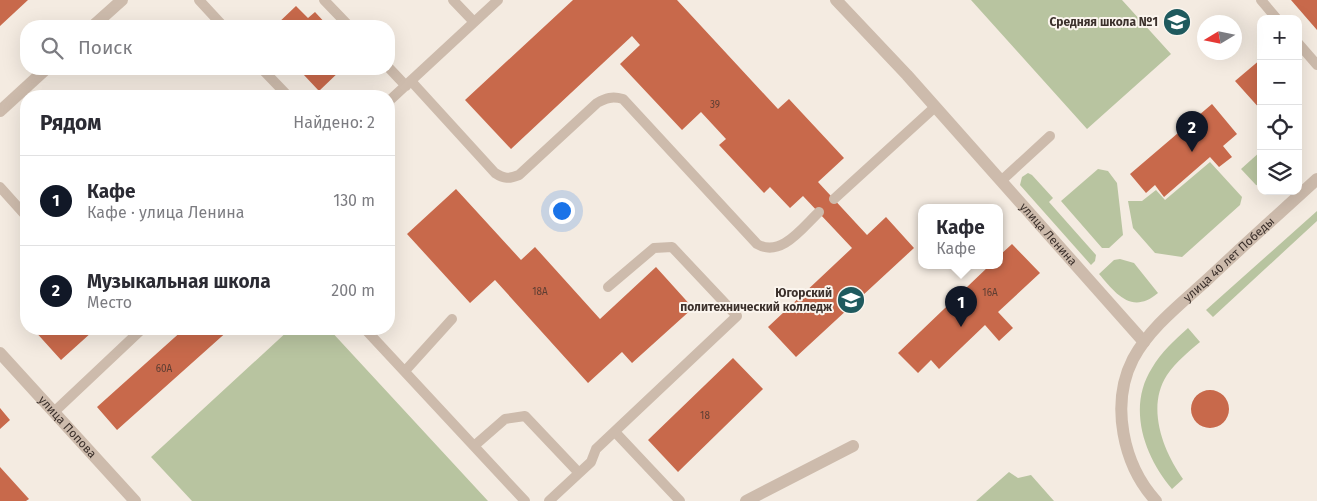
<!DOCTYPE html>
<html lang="ru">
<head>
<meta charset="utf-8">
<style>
	body { margin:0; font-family:"Fira Sans",sans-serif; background:#f7f7f7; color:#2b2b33 }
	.controls { position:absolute; right:15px; top:15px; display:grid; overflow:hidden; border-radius:10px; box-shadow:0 5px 20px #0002 }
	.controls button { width:45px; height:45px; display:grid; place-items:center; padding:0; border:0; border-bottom:1px solid #e1e1e2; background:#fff; color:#2b2b33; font:25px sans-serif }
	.compass { position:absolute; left:1197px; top:15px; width:45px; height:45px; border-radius:50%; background:#fff; box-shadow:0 5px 20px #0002; rotate:260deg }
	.you { position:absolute; left:561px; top:210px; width:18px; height:18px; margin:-12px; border:4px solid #fff; border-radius:50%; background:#1a73e8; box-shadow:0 0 0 8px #1a73e833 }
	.badge { display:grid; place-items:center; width:32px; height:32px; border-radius:50%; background:#111827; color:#fff; font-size:16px; font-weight:700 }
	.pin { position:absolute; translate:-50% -41px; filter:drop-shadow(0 1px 2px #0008) }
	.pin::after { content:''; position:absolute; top:26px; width:18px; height:15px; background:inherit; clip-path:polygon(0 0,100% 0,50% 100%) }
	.popup { position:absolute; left:918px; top:204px; width:85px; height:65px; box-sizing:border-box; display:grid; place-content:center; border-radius:10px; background:#fff; filter:drop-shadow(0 1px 4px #0005); font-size:16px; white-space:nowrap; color:#7c7c81 }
	.popup b { font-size:19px; color:#2b2b33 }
	.popup::after { content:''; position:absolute; left:50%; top:100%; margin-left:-10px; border:10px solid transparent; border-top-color:#fff }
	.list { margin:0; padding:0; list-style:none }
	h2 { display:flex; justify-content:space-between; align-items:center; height:65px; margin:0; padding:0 20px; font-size:21px }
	h2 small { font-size:16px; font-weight:400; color:#7c7c81 }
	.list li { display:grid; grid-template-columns:32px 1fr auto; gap:15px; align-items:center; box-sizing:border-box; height:90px; padding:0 20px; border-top:1px solid #e1e1e2 }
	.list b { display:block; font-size:19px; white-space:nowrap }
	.list p { margin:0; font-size:16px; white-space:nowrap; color:#7c7c81 }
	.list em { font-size:16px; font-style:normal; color:#7c7c81 }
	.icon { flex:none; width:28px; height:28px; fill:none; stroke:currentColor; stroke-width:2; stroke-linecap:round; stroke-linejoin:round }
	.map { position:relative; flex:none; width:1317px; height:501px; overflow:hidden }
	.search { position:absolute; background:#fff; box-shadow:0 5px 20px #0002; left:20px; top:20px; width:375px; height:55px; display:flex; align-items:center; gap:12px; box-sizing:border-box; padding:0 18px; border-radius:20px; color:#7c7c81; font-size:19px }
	.panel { position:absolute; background:#fff; box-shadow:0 5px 20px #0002; left:20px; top:90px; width:375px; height:245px; border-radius:20px }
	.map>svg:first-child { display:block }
	.green { fill:#b8c4a0 }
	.building { fill:#c8694b }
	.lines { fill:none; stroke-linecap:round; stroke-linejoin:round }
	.service { stroke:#cdbbac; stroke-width:10 }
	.minor { stroke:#cdbbac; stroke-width:12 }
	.tertiary { stroke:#cdbbac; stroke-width:12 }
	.labels { text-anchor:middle; stroke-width:4; stroke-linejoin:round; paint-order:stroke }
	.number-label { font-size:10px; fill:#5e3e33 }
	.poi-label { font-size:12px; font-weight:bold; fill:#3b302b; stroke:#fbf5ee; text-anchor:end }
	.street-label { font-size:12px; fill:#3b302b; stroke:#fbf5ee }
</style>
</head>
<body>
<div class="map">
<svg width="1317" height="501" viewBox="0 0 1317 501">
	<rect width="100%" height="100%" fill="#f4ebe1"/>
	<path class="green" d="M971,0H1122L1171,54L1087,129Z
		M1261,151V186L1256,185L1241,169Z
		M1210,162L1242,197L1240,205L1182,257L1155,253L1133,228L1128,201H1142L1156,190L1165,200Z
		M1098,169L1108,171L1117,183L1123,235L1109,248H1102L1061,201Z
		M1028,173L1032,175L1053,198L1049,202L1096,255L1095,261L1091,265L1020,185L1022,177Z
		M1317,211V221L1213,317L1206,310Z
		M1120,259L1134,263L1158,293C1132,315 1116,294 1099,274L1114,260Z
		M1188,328L1200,342C1188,352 1176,362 1167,375C1146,407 1163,451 1183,479L1172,489C1144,456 1127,407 1152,368C1161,352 1175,340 1188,328Z
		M290,329H329L488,501H192L151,457Z
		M1009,472L1018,478L1031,475L1054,501H976Z"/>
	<path class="building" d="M0,0H28L0,26Z
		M573,0H677L778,109L789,99L844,158L818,182L867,235L886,217L914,248L796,357L768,327L852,248L803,196L790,208L770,187L764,193L719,145L726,139L701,112L682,130L620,64L640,45L632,36L511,149L465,100Z
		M1291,0H1317V30Z
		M296,6L308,18L315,12L328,26H275Z
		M1261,59V110L1235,81Z
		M304,69H342L319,91L303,74L307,71Z
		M1212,104L1237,134L1223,146L1232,157L1219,167L1210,157L1164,197L1155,185L1146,193L1130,174Z
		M456,189L521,260L535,247L600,319L656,267L693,308L632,363L622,352L588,383L495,280L470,303L407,234Z
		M1012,244L1040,273L998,312L1013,328L999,341L985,325L939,369L931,360L918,373L898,353L989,266H1000V255Z
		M33,329H89L92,332L61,360Z
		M184,329H230L117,430L97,407Z
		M733,358L763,389L678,472L648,440Z
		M1191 409a19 19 0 1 1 38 0a19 19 0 1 1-38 0Z
		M0,408L10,420L0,429Z
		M0,467L29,499L26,501H0Z"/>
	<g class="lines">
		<path class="service" d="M199,0L223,26
			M324,0L349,26
			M453,0L474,22
			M1261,0L1277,19
			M1298,43L1317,65
			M389,68L406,86
			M262,69L288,96
			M411,81L495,173C504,179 509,179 519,175L597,103C606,98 612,96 623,99L757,244C781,258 802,228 819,212
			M389,101L498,0
			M1001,181L1050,136
			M0,187L26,216
			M834,199L935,107
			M365,329L525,501
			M405,371L452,319
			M54,412L142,329
			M615,432L680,501
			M474,446L505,419L525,416L579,473
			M549,501L591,462L596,449L737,316L672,247L654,248L608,287"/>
		<g class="minor">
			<path id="s1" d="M836,0L907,75L1144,342"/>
			<path d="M93,26L122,0"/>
			<path d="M0,111L46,69"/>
			<path d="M746,501L853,446"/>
			<path id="s2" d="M1156,501C1123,465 1110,404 1133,359C1150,327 1182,303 1208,279C1244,245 1281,212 1317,179"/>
		</g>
		<path class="tertiary" id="s3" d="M0,353L135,501"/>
	</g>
	<defs>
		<symbol id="school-disc" viewBox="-11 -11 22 22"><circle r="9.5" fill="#1f5a5e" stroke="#fbf5ee"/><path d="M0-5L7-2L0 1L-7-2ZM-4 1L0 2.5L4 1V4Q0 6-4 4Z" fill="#fff"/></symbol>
		<symbol id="university-disc" viewBox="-11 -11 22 22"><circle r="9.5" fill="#1f5a5e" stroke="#fbf5ee"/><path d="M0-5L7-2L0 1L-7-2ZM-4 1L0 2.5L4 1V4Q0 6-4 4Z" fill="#fff"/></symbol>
	</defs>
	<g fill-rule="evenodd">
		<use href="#school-disc" x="1161" y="6" width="32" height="32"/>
		<use href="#university-disc" x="835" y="284" width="32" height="32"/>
	</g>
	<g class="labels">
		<g class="number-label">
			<text x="715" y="108">39</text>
			<text x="540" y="295">18А</text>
			<text x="990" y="296">16А</text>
			<text x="164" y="372">60А</text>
			<text x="705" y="419">18</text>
		</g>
		<g class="poi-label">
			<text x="1158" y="26">Средняя школа №1</text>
			<text x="832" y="297">Югорский<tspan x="832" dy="14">политехнический колледж</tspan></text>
		</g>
		<g class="street-label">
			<text dy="4" stroke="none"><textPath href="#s1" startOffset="316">улица Ленина</textPath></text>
			<text dy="4" stroke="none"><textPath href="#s2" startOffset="291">улица 40 лет Победы</textPath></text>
			<text dy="4" stroke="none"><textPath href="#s3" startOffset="100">улица Попова</textPath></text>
		</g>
	</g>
</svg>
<div class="controls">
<button>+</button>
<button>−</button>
<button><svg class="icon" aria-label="locate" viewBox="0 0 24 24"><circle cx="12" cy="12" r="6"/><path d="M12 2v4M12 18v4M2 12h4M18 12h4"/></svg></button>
<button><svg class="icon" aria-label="layers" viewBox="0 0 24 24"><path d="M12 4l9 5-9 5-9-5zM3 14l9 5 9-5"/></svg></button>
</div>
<svg class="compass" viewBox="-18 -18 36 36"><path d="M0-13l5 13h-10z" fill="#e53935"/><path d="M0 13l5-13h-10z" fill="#7c7c81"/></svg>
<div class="you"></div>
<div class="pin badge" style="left:961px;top:327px">1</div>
<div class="popup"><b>Кафе</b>Кафе</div>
<div class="pin badge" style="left:1192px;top:152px">2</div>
<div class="search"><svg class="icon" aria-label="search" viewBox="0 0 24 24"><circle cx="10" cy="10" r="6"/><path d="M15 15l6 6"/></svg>Поиск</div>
<section class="panel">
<h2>Рядом<small>Найдено: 2</small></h2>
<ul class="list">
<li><span class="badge">1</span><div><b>Кафе</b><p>Кафе · улица Ленина</p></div><em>130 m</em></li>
<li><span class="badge">2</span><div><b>Музыкальная школа</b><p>Место</p></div><em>200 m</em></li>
</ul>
</section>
</div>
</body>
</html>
